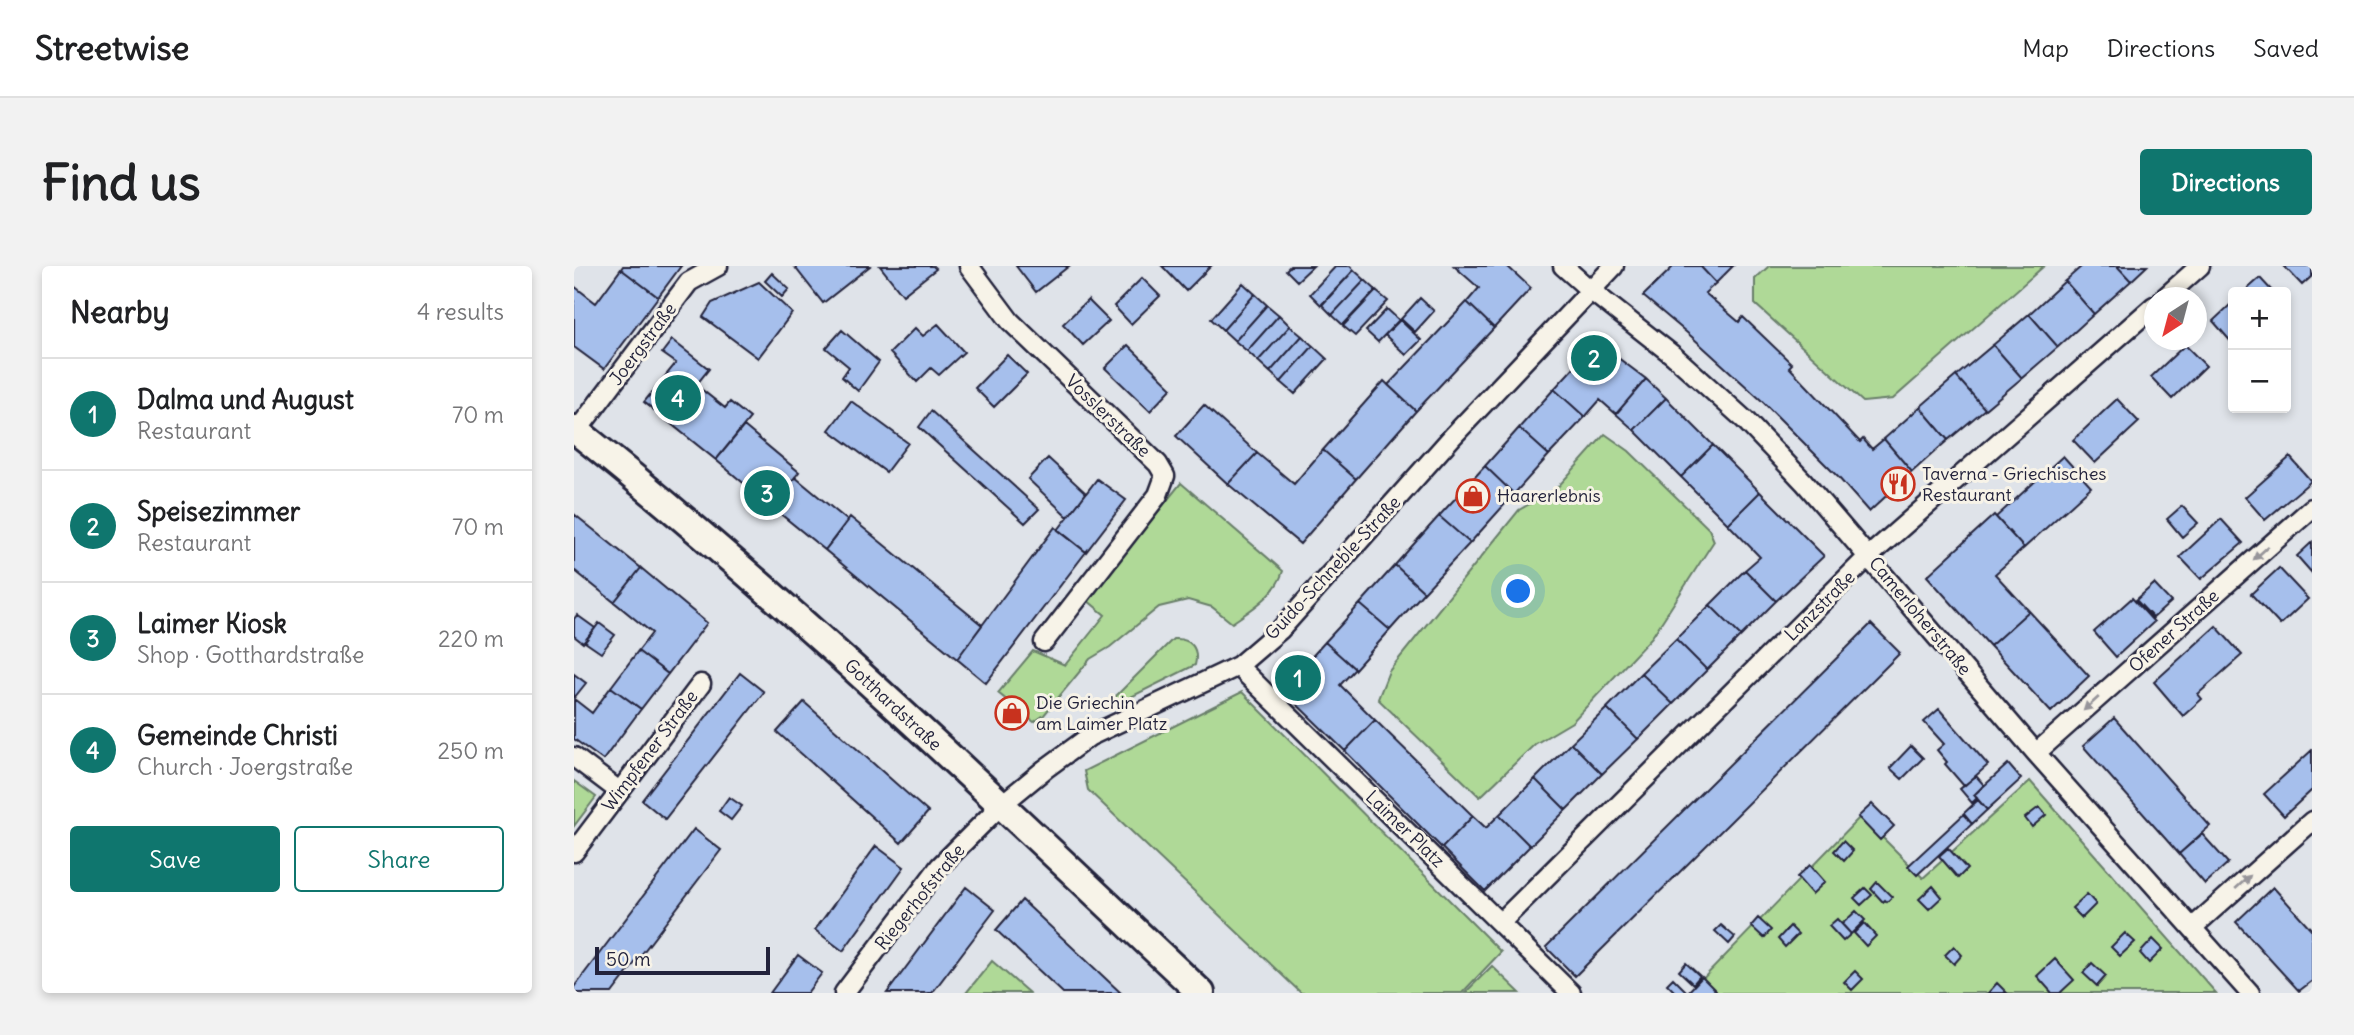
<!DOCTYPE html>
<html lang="en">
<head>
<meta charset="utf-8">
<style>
	body { margin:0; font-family:Delius,sans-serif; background:#f2f2f2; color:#202124 }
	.controls { position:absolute; right:21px; top:21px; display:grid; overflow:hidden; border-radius:7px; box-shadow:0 4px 10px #0003 }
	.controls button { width:63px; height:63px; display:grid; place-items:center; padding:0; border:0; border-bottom:2px solid #e0e0e0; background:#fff; color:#202124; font:35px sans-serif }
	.compass { position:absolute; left:1570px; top:21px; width:63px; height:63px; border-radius:50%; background:#fff; box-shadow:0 4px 10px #0003; rotate:216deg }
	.scale { position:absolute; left:21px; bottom:18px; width:175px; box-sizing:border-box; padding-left:7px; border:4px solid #22223b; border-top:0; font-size:19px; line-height:24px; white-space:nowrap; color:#22223b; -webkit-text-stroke:5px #f7f3e8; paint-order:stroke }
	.you { position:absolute; left:945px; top:326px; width:24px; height:24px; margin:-18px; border:5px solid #fff; border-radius:50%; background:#1a73e8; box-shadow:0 0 0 10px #1a73e833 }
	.badge { display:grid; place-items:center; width:46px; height:46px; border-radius:50%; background:#0f766e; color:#fff; font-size:23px; font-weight:700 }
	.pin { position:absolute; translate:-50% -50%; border:4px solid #fff; box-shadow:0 2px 7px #0006 }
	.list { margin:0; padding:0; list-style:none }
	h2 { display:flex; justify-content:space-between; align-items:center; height:91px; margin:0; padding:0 28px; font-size:30px }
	h2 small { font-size:23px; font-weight:400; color:#757577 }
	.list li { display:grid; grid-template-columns:46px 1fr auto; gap:21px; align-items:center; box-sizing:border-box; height:112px; padding:0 28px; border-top:2px solid #e0e0e0 }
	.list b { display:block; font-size:26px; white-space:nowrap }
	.list p { margin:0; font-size:23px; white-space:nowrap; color:#757577 }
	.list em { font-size:23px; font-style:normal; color:#757577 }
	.actions { display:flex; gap:14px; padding:21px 28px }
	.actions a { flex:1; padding:16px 0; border:2px solid #0f766e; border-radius:7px; text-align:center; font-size:24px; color:#0f766e }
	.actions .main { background:#0f766e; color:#fff }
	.map { position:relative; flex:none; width:1738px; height:727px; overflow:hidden; border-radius:7px }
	header { display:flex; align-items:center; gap:42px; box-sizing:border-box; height:98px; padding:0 35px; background:#fff; border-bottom:2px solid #e0e0e0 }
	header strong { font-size:33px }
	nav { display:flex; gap:38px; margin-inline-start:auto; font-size:24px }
	.intro { display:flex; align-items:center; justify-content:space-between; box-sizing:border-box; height:168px; padding:0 42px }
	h1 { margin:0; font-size:49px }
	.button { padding:18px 32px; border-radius:7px; background:#0f766e; color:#fff; font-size:24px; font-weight:700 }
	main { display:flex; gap:42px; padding:0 42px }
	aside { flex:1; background:#fff; border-radius:7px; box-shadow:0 4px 10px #0003 }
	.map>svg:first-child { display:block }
	.green { fill:#afd997; stroke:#687e69; stroke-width:2 }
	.building { fill:#a6bfec; stroke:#22223b; stroke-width:2 }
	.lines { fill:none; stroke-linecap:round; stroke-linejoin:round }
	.street-casing { stroke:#22223b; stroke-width:23 }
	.secondary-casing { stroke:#22223b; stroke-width:32 }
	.street { stroke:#f7f3e8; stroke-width:18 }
	.secondary { stroke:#f7f3e8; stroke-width:26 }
	.oneway { fill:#97959a }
	.labels { text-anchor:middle; stroke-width:6; stroke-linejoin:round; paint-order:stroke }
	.street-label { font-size:18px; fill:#22223b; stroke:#f7f3e8 }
	.poi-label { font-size:18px; fill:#22223b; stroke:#f7f3e8; text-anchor:start }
</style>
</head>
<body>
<header>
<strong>Streetwise</strong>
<nav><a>Map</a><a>Directions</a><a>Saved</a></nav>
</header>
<div class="intro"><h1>Find us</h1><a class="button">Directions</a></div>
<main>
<aside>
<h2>Nearby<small>4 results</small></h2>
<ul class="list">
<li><span class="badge">1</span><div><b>Dalma und August</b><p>Restaurant</p></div><em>70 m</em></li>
<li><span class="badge">2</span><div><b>Speisezimmer</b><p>Restaurant</p></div><em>70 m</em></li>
<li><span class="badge">3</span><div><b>Laimer Kiosk</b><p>Shop · Gotthardstraße</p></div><em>220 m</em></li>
<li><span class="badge">4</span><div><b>Gemeinde Christi</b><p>Church · Joergstraße</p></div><em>250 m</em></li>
</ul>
<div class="actions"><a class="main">Save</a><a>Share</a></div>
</aside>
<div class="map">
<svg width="1738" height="727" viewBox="0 0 1738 727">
	<rect width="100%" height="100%" fill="#dfe3e9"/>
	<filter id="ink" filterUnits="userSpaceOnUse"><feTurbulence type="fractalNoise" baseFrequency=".0143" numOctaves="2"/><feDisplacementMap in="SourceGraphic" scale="14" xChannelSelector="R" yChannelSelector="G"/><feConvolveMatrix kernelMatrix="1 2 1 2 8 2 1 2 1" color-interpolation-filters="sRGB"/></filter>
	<g filter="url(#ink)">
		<path class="green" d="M1195,0H1470L1319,133L1289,136L1181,38V13Z
			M1031,168L1055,185L1135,263L1140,275L1078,371L998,456L961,478L906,531L804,433L815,405L945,244L982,223Z
			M607,217L709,305C702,329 678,343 658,357L638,341L614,334L585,341L536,381L516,393L470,449L460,456L424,427L459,385L491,399L531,349L513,334Z
			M599,373C617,372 625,382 621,399L535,442V437Z
			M668,426L927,686L888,727H727L514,524L510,505Z
			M0,515L22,531L0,560Z
			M1456,515L1642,727H1115L1287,550L1349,612Z
			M418,695L455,727H392Z
			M918,700L946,727H891Z"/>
		<path class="building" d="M49,0H107L84,31L47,3Z
			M220,0H296L249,37Z
			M306,0H359L362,3L329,29Z
			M442,0H495L462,26Z
			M588,0H637L612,25Z
			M716,0H739L723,15L712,4Z
			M762,0H776L780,4L747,39L736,28Z
			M880,0H933L957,22L920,62L893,36L905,22Z
			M1100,0H1126L1142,17L1131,27L1165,56L1169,51L1218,98L1215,101L1286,176L1289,173L1298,183L1310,173L1338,206L1295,246L1264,211L1187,134L1118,71L1069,30Z
			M1126,0H1159L1142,17Z
			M1508,0H1543L1557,15L1520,48L1491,15Z
			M1543,0H1573L1557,15Z
			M1710,0H1738V10L1728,19Z
			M47,3L84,31L30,103L0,81V20L22,37Z
			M780,4L791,14L758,49L748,39Z
			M198,7L215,23L208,31L191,15Z
			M568,12L586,30L557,58L540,40Z
			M1686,12L1699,26H1670Z
			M791,14L802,24L769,59L758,49Z
			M1491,15L1520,48L1484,81L1455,48Z
			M185,16L218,47L184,92L129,51L138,37Z
			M669,17L681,28L649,64L637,53Z
			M802,25L814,35L781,70L769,60Z
			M681,28L693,39L661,75L649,64Z
			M846,32L860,45L841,66L827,53Z
			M514,34L535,55L509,79L489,58Z
			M893,36L920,62L842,145L814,119Z
			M1659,36V78L1639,55Z
			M693,39L705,49L673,85L661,75Z
			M813,43L825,54L804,76L792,65Z
			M1455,48L1484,81L1448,112L1419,79Z
			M705,49L716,60L684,95L673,85Z
			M826,54L847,74L832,89L811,69Z
			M364,58L390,86L365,109L357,102L343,116L316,87L341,62L349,70Z
			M716,60L728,70L696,106L684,95Z
			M268,64L305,96L284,125L268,111L275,101L252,82Z
			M728,70L739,80L707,116L696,106Z
			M98,74L135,103L122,119L151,142L156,136L176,152L142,194L70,136L102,97L88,87Z
			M1023,76L1072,113L1042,148L1026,134L1011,151L980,123Z
			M554,79L598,122L576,145L531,102Z
			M1419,79L1448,112L1411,143L1382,110Z
			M1611,79L1632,100L1598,133L1577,111Z
			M739,80L753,93L721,128L707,116Z
			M433,89L453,108L420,141L401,122Z
			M1382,110L1411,143L1374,174L1346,141Z
			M1072,113L1092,132L1060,164L1042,148Z
			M810,115L842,145L782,213L749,184Z
			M980,123L1011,151L975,189L945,162Z
			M1092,132L1139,179L1107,211L1060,164Z
			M1543,133L1565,156L1521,197L1499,174Z
			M277,135L334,177L312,206L255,164Z
			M630,139L683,187L654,218L602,170Z
			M1346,141L1374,174L1338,206L1310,173Z
			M357,145L465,243L451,257L345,161Z
			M170,160L225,206L198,241L142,194Z
			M945,162L975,189L940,228L911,200Z
			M1139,179L1186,226L1154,258L1107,211Z
			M749,184L782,213L726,278L654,218L683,187L720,218Z
			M1489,190L1517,221L1450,282L1422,251Z
			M1716,191L1737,215L1691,254L1671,231Z
			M474,192L512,227L494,251L454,213Z
			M911,200L940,228L896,277L865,250Z
			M221,211L274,255L251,284L198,241Z
			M523,213L552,234L512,286L484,264Z
			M1186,226L1250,290L1202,335L1171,304L1186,291L1154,258Z
			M1608,240L1624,257L1608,271L1593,253Z
			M0,248L67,302L40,336L0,304Z
			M1420,249L1450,282L1421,308L1455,345L1416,380L1353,310Z
			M865,250L896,277L850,326L821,299Z
			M276,251L408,359L383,393L251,284Z
			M1647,253L1669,277L1627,313L1606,291Z
			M481,261L512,286L412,417L383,393Z
			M1738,276V307L1723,290Z
			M821,299L850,326L816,364L786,338Z
			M67,302L133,357L94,408L64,385L78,367L40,336Z
			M1705,302L1734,333L1706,359L1677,328Z
			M1171,304L1202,335L1167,370L1136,339Z
			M1580,318L1597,336L1579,352L1562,334Z
			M1558,332L1580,356L1542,391L1520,366Z
			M786,338L816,364L781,403L751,376Z
			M1136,339L1167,370L1133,404L1102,373Z
			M1455,345L1515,410L1477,446L1416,380Z
			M3,349L21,362L9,377L0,370V353Z
			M25,357L41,369L27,387L11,376Z
			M1297,358L1326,387L1001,710L972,681Z
			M1642,360L1668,389L1624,428L1628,433L1609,450L1580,416Z
			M1102,373L1133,404L1099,438L1067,407Z
			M751,376L781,403L766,419L801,454L771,485L708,424Z
			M64,385L94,408L67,443L37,421Z
			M166,407L190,426L91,553L68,534Z
			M1067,407L1099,438L1064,473L1033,442Z
			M0,408L12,417L0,432Z
			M37,421L67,443L29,494L0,473V433L18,447Z
			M230,436L354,546L327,577L203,466Z
			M1033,442L1064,473L1028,508L997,477Z
			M1365,443L1414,499L1390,520L1371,498L1373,496L1363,484L1370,478L1350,456Z
			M1540,452L1636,560L1605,588L1509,480Z
			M801,454L899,550L868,582L771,485Z
			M997,477L1028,508L992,544L961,513Z
			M1337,480L1349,492L1328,513L1316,502Z
			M1738,484V524L1710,550L1690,528Z
			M1434,498L1447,513L1413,544L1400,529Z
			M1402,510L1410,519L1400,529L1403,532L1398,537L1386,523Z
			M961,513L992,544L956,580L925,549Z
			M155,531L168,540L157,554L145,545Z
			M1404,534L1413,544L1398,558L1389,548Z
			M1298,538L1320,560L1306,574L1284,551Z
			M1465,541L1472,549L1458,561L1451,552Z
			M1390,548L1398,558L1343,609L1334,600Z
			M925,549L956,580L911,625L868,582L899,550L912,562Z
			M120,563L147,584L38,727H0V721Z
			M1628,568L1654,597L1631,618L1605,588Z
			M1269,575L1279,585L1270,595L1260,585Z
			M302,580L330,601L269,685L241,664Z
			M1374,582L1393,603L1384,612L1365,590Z
			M1236,599L1251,616L1238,628L1223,611Z
			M1303,616L1318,631L1313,636L1311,634L1309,636L1297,623Z
			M1359,620L1368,631L1355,643L1345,633Z
			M392,621L421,644L358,727H313Z
			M1699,621L1738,664V715L1725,725L1662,656Z
			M1291,622L1298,629L1287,639L1280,632Z
			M1513,628L1522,638L1508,652L1498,642Z
			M448,634L464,649L547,727H489L422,664Z
			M1282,645L1291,654L1277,668L1268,658Z
			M1184,652L1197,664L1190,672L1177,660Z
			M1263,653L1277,668L1269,675L1255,660Z
			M1290,657L1302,670L1292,680L1280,667Z
			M1147,659L1161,671L1155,678L1141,665Z
			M1216,660L1224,668L1211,681L1204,673Z
			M1551,667L1561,676L1546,690L1537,681Z
			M1579,673L1589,683L1575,697L1566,687Z
			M1380,680L1388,689L1380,698L1371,689Z
			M224,689L248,707L233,727H196Z
			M1481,693L1500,714L1486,727H1478L1463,710Z
			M1112,697L1126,710L1119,718L1105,705Z
			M1518,697L1532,710L1523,720L1509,707Z
			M1281,705L1289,713L1278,724L1270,716Z
			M1128,711L1142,725L1141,727H1113Z
			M1099,712L1112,725L1110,727H1102L1093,718Z
			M1423,717L1433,727H1414Z"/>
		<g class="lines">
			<defs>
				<path id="street" d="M395,0L436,55L584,198L591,210L584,229L470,376
					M989,0L1016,24L1100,90L1171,154L1230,216L1462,487L1676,727
					M1590,32L1626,0
					M3,165L115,16L144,0
					M664,400L997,727
					M1462,487L1738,242
					M0,491L45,525
					M0,586L127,418
					M926,657L1295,290L1580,40
					M1618,662L1738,555
					M270,727L366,600L427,539L471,503L516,470L664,400L706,364L879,170L1040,0"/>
				<path id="secondary" d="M0,163C220,338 423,535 627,727"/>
			</defs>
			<use href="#street" class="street-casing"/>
			<use href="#secondary" class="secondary-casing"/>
			<use href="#street" class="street"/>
			<use href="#secondary" class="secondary"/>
		</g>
		<defs><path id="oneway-solid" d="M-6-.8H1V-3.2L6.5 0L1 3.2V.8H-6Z" transform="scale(1.75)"/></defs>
		<g class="oneway">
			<use href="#oneway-solid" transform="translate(1687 287) rotate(138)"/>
			<use href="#oneway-solid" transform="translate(1517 438) rotate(138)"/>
			<use href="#oneway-solid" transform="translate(1669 616) rotate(-42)"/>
		</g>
	</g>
	<defs>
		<symbol id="restaurant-ring" viewBox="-11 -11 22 22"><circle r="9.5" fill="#f7f3e8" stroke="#c8321e" stroke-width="1.5"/><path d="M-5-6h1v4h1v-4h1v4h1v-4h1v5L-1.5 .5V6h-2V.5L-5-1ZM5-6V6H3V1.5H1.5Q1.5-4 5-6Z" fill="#c8321e"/></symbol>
		<symbol id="shop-ring" viewBox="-11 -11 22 22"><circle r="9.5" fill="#f7f3e8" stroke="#c8321e" stroke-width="1.5"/><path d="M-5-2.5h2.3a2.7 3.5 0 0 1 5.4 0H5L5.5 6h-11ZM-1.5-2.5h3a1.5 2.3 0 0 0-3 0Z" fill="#c8321e"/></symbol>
	</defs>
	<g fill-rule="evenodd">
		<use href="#restaurant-ring" x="1305" y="199" width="38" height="38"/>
		<use href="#shop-ring" x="880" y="211" width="38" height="38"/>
		<use href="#shop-ring" x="419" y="428" width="38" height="38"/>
	</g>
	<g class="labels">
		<g class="street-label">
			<text transform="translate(69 78) rotate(-53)" y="6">Joergstraße</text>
			<text transform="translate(534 150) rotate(44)" y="6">Vosslerstraße</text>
			<text transform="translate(759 302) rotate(-47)" y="6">Guido-Schneble-Straße</text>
			<text transform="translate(1246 340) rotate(-45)" y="6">Lanzstraße</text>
			<text transform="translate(1346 350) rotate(50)" y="6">Camerloherstraße</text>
			<text transform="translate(1600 365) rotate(-42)" y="6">Ofener Straße</text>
			<text transform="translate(319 439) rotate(43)" y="6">Gotthardstraße</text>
			<text transform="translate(76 485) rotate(-53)" y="6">Wimpfener Straße</text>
			<text transform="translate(831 563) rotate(44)" y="6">Laimer Platz</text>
			<text transform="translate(346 631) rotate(-51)" y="6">Riegerhofstraße</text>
		</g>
		<g class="poi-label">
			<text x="1348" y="214">Taverna - Griechisches<tspan x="1348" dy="21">Restaurant</tspan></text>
			<text x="923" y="236">Haarerlebnis</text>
			<text x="462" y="443">Die Griechin<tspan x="462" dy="21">am Laimer Platz</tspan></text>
		</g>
	</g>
</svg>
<div class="controls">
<button>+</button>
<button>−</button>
</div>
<svg class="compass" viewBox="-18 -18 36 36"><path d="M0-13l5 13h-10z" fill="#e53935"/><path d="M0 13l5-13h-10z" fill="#757577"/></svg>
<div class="scale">50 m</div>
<div class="you"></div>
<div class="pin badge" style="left:724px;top:412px">1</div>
<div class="pin badge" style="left:1020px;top:92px">2</div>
<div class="pin badge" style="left:193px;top:227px">3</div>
<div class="pin badge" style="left:104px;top:132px">4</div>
</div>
</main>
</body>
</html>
